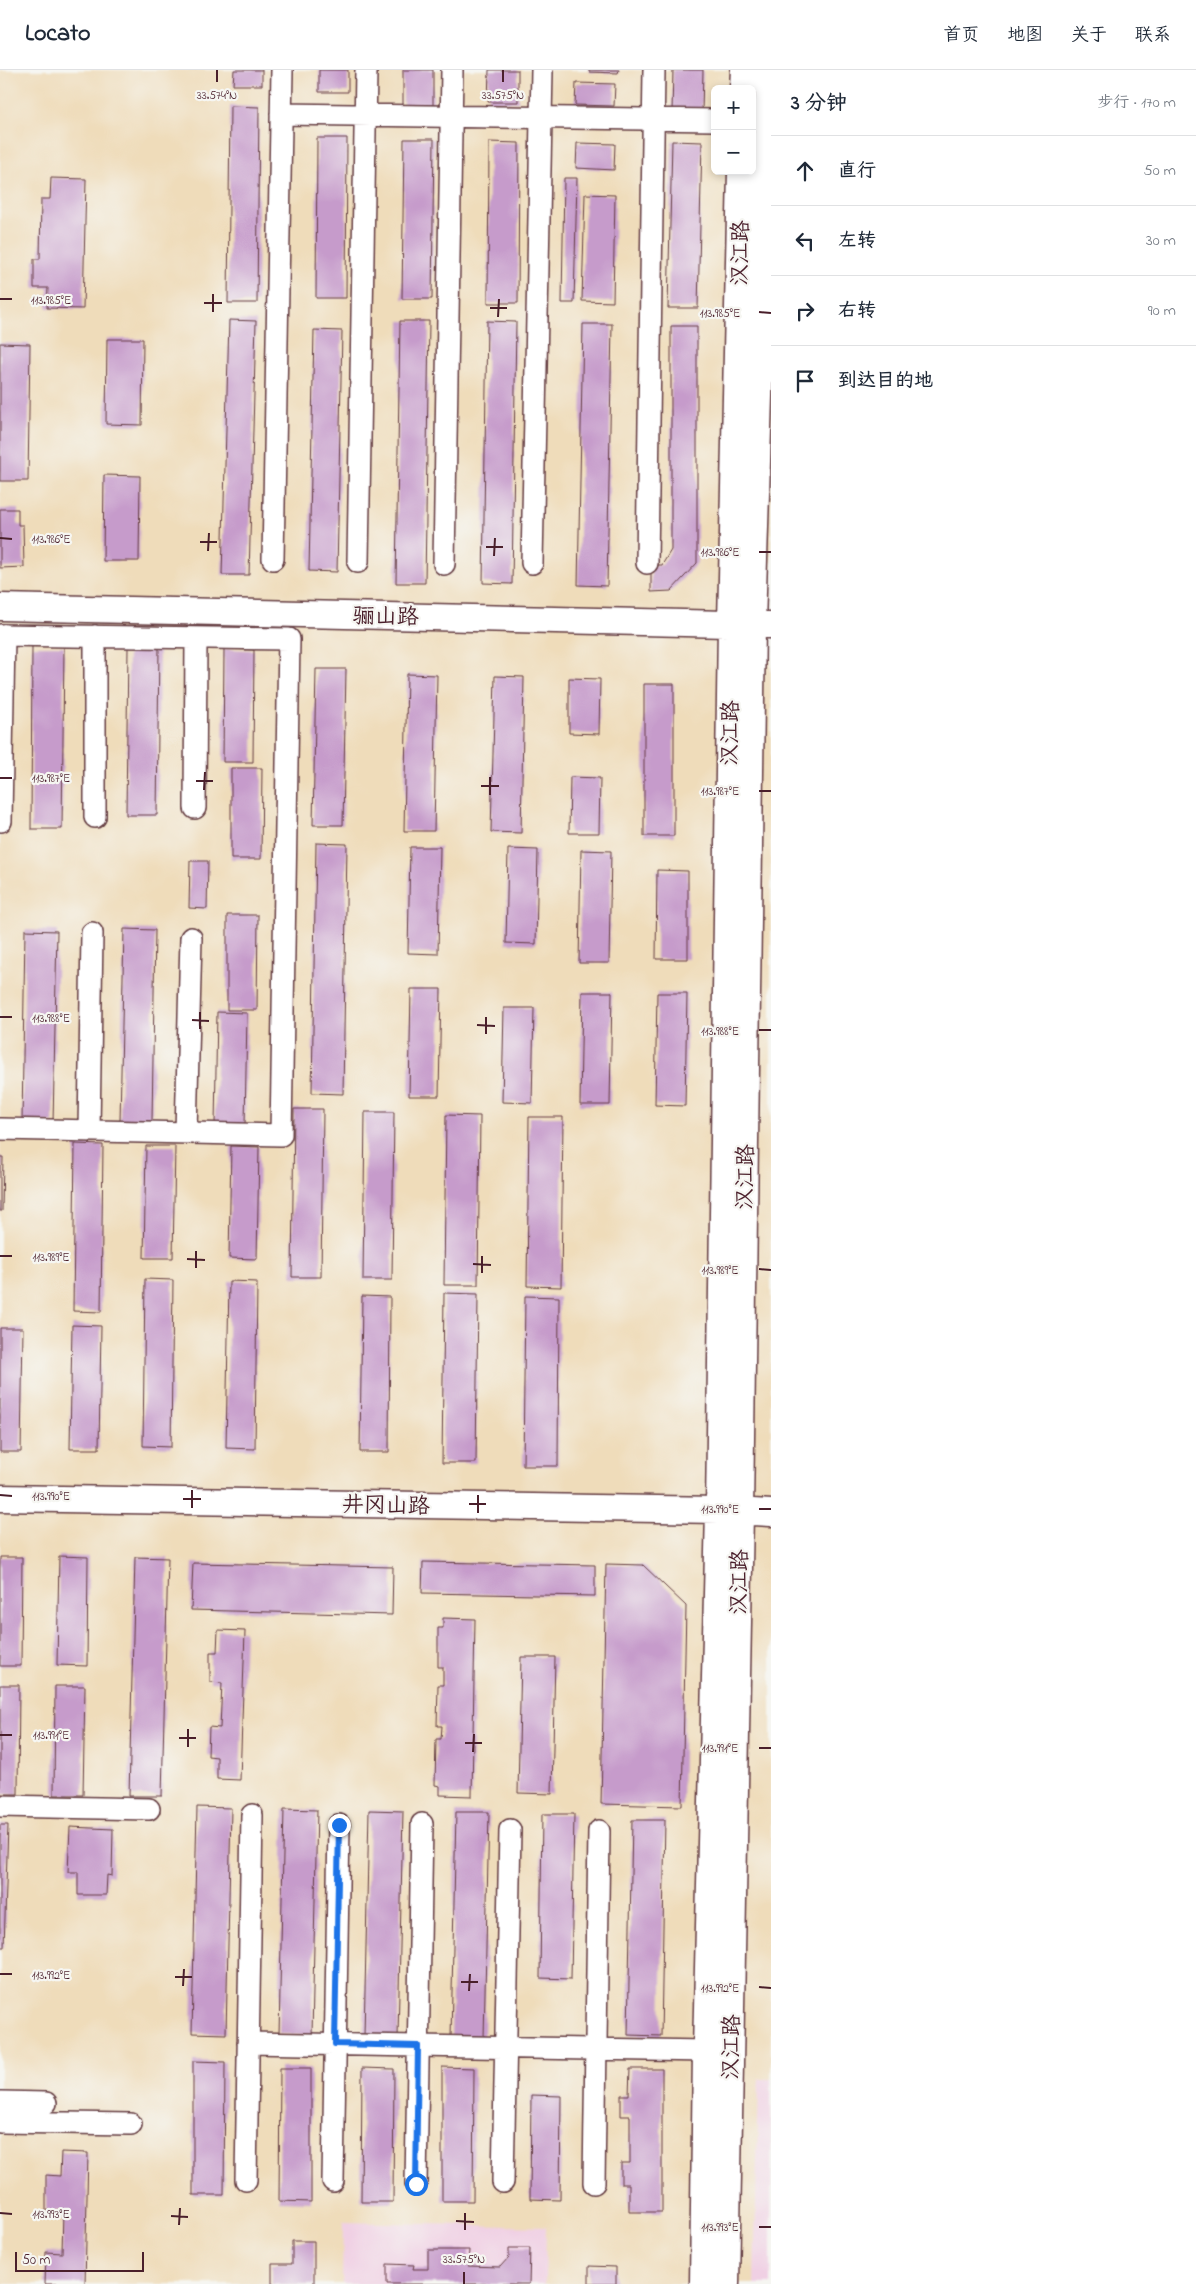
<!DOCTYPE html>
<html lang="zh">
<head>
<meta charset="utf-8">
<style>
	body { margin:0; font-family:"Indie Flower","LXGW WenKai TC",sans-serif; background:#f6f6f7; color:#1f2937 }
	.controls { position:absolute; right:15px; top:15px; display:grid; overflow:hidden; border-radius:8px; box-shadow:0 2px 8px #0003 }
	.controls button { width:45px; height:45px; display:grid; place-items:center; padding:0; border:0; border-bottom:1px solid #e0e1e3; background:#fff; color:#1f2937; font:25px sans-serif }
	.scale { position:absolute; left:15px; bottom:12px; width:129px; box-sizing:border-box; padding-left:5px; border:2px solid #4a1f2b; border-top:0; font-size:14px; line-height:18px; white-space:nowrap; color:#4a1f2b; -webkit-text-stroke:4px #f6f6f2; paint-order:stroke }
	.stop { position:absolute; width:15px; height:15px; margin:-11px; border:4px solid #1a73e8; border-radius:50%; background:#fff }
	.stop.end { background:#1a73e8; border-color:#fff; box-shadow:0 1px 5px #0008 }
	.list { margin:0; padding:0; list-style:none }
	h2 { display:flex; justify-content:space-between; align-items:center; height:65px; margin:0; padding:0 20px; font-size:21px }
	h2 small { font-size:16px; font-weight:400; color:#747a83 }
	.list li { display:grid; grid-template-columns:32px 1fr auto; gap:15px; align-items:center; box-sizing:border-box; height:70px; padding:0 20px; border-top:1px solid #e0e1e3 }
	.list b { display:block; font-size:19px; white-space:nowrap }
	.list em { font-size:16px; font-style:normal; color:#747a83 }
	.icon { flex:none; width:28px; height:28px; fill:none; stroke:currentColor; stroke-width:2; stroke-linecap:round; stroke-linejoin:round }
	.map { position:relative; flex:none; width:771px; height:2214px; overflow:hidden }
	header { display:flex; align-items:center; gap:30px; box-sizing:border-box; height:70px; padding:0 25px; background:#fff; border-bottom:1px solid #e0e1e3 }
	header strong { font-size:24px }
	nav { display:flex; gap:28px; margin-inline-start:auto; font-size:18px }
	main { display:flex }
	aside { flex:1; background:#fff }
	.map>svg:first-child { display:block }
	.built { fill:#f0d0e4 }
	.building { fill:#c69bcb }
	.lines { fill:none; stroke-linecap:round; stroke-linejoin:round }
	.minor-casing { stroke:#633b40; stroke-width:24 }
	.tertiary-casing { stroke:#633b40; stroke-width:29 }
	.minor { stroke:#fff; stroke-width:21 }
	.tertiary { stroke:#fff; stroke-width:26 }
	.route { stroke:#1a73e8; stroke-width:6 }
	.ticks { fill:none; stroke:#4a1f2b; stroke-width:2 }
	.labels { text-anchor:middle; stroke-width:4.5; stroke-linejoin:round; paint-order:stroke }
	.street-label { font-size:22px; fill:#4a1f2b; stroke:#f6f6f2 }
	.ticks-label { font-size:12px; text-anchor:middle; fill:#4a1f2b; stroke:#f6f6f2; stroke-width:4.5; stroke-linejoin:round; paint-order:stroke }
</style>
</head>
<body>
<header>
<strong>Locato</strong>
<nav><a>首页</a><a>地图</a><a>关于</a><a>联系</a></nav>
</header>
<main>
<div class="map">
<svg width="771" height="2214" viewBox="0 0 771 2214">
	<rect width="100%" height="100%" fill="#f6f6f2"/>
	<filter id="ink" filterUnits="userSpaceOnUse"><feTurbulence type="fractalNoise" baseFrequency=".02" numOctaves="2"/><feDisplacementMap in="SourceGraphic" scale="10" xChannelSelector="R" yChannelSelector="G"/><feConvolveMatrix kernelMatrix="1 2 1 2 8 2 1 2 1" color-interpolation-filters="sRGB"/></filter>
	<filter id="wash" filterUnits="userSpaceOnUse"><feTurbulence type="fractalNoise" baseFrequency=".0096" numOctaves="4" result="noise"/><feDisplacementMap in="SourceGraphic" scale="20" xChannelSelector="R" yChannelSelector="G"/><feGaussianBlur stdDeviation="1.12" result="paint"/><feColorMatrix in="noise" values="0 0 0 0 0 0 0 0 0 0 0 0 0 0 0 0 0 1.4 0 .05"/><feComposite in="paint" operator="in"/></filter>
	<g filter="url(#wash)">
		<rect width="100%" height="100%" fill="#efdcba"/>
		<path class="built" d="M759,2009H771V2214H754Z
			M343,2152L546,2157L545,2214H342Z"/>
		<g id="blocks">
			<path class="building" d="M234,0H262V15H233Z
				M319,0H348V22H319Z
				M403,0H433V35H403Z
				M489,0H518V32H488Z
				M589,0H619L618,3L589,2Z
				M673,0H703L702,43L672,42Z
				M576,13L615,14L614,36L575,35Z
				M230,36L259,37L257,233H228Z
				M317,68H347L346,228H316Z
				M404,69H434L432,229H402Z
				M672,71L702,72L698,238H668Z
				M489,72L519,73L518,233H488Z
				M577,73L615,74L614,100L576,98Z
				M51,108L86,109L83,239L47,238L48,218H34V189H40L41,129H50Z
				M564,108H577L574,233H562Z
				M585,124L615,125L613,232L582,231Z
				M229,250L256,251L249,505H222Z
				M400,251H429L425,513H396Z
				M487,251L516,252L512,514L483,513Z
				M583,254H612L607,516L578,515Z
				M671,256H697V493L671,521L651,522V495H662L671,480Z
				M314,260L342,261L337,502L309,501Z
				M107,269H143L142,355L106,354Z
				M0,273L30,274L28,411H0Z
				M104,405L140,406L139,491H103Z
				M0,439H18V455H23L24,497L0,498Z
				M32,576H64L62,759H31Z
				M128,577H159L157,745H126Z
				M224,579L254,580L253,692H223Z
				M316,599H346L343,755H313Z
				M407,604L437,605L434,761H404Z
				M495,606L524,607L521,763L491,762Z
				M569,608L600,609L599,664L569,663Z
				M644,614H674V766H644Z
				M231,698H262L261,789H231Z
				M570,707L600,708L599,763H569Z
				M316,773L347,774L343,1024L312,1023Z
				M410,777H440L438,884L408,883Z
				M508,779L538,780L536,874L506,873Z
				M581,780L611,781L609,893H579Z
				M190,791H208L207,839L189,838Z
				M657,800L688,801V889H656Z
				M227,845H258L257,940H227Z
				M124,859L155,860L152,1051H120Z
				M25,860L57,861L53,1053L22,1052Z
				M411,919H441L439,1026H409Z
				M582,922H612L610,1035H580Z
				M657,923H687L685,1036L655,1035Z
				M504,938H534L532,1033L502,1032Z
				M217,942L247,943L245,1055H215Z
				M294,1039H323L321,1207H292Z
				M365,1042H394L392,1210H363Z
				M446,1045L480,1046L478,1215H444Z
				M529,1047H563L561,1217L527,1216Z
				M75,1074L103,1075L101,1242L73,1241Z
				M146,1076H175L173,1188H144Z
				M231,1076L259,1077L257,1189L229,1188Z
				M0,1087H3L2,1141H0Z
				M145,1209L173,1210L171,1377L143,1376Z
				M229,1211L257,1212L255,1379L226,1378Z
				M444,1223L478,1224L476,1393H442Z
				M362,1226L390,1227L389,1382H360Z
				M525,1226L559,1227L558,1396H523Z
				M72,1255L101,1256L99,1379H70Z
				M0,1258H23L21,1382H0Z
				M59,1486L88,1487L87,1596L57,1595Z
				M0,1487H22L21,1596H0Z
				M135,1487L168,1488L162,1726H129Z
				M423,1492L595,1495V1526L422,1523Z
				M193,1493L393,1497L392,1545L191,1540Z
				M606,1494L643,1495L686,1536L682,1736L601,1734Z
				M443,1548L475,1549L472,1726L440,1725V1716L435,1715L436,1669H441L442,1656H437L438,1615H443V1597H438V1558H443Z
				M218,1560L245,1561L240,1710L217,1709V1687L208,1686L209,1657L220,1658L222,1613L210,1612V1582H217Z
				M521,1587H555L552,1724L518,1723Z
				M0,1615H19L18,1724H0Z
				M55,1616H85L83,1725H54Z
				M197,1737L231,1738L226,1964L192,1963Z
				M284,1739L317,1740L312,1965L279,1964Z
				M369,1740L403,1741L398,1967L364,1966Z
				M456,1742H489L484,1968L451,1967Z
				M542,1744H574L571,1909L540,1908Z
				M632,1750H665L661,1966L628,1965Z
				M0,1755H8L4,1877H0Z
				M70,1757L113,1759L112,1806L107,1805L106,1825H78V1802H68Z
				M193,1991L225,1992L224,2125H193Z
				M442,1997L474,1998L473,2131H442Z
				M280,1998H311V2132L279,2131Z
				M362,1998L394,1999L393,2132H361Z
				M630,1999H662V2142H629V2114H621V2093H630V2046H621V2025H629Z
				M531,2025L561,2026L560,2130L530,2129Z
				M61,2082L88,2083L85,2214H45L46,2182L62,2183L63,2141H46V2105L60,2106Z
				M292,2171H314V2214H272V2194H292Z
				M509,2178H530L529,2214H387V2194L414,2195L413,2199H428V2180H469L468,2196L500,2197L509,2187Z
				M589,2196L616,2197V2214H589Z"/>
		</g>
	</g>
	<g filter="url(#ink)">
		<use href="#blocks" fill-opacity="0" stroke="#633b40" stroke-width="1"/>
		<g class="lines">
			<defs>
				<path id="minor" d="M281,44L715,50
					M273,489L282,0
					M358,492L366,0
					M532,493L542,0
					M647,493L654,0
					M444,494L452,0
					M0,565L289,569L281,1065L0,1059
					M195,738L196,568
					M95,747V566
					M1,751L4,565
					M89,1061L92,863
					M186,1062L191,868
					M0,1736L149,1739
					M248,1973L706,1981
					M0,2032L46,2033
					M0,2052L131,2054
					M246,2110L252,1745
					M333,2111L339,1755
					M503,2112L510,1760
					M594,2113L599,1761
					M416,2114L422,1754"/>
				<path id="tertiary" d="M743,19L744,0
					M0,537L771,555
					M0,1428L719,1440L771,1443
					M703,2214L706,1981L719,1440L731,553L741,101
					M726,2214L740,1442L752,554L769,0"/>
			</defs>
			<use href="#minor" class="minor-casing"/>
			<use href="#tertiary" class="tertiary-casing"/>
			<use href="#minor" class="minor"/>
			<use href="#tertiary" class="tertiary"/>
		</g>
	</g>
	<g class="lines" filter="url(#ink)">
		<path class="route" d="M339,1755L335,1974L418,1976L416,2114"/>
	</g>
	<path class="ticks" d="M217,12V0M503,12V0M0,229H12M204,233H222M490,238H507M213,242V224M759,242L771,243M498,247L499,229M0,468L12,469M200,472H217M486,477H503M208,481L209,463M759,482H771M494,486L495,468M0,708H12M196,711H213M481,716H499M204,720L205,702M759,721H771M490,725V707M0,947H12M192,950L209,951M477,955L495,956M200,959V942M759,960H771M486,964V947M0,1186H12M187,1189L205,1190M473,1194L491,1195M196,1198V1181M759,1199L771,1200M482,1203V1186M0,1425L12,1426M183,1429H201M469,1434H486M192,1438V1420M759,1439H771M478,1443V1425M0,1665H12M179,1668H196M465,1673H482M188,1677V1659M759,1678H771M473,1682L474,1664M0,1904H12M175,1907H192M461,1912H478M183,1916L184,1899M759,1917L771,1918M469,1921L470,1904M0,2143L12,2144M171,2146L188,2147M456,2151L474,2152M179,2155L180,2138M759,2157H771M465,2160V2143M464,2214V2202"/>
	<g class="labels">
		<g class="street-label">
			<text transform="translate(739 183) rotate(-89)" y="8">汉江路</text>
			<text transform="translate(386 545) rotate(1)" y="8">骊山路</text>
			<text transform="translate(729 663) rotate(-89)" y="8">汉江路</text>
			<text transform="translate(744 1107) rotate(-89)" y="8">汉江路</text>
			<text transform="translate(386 1434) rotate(1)" y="8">井冈山路</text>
			<text transform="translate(738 1512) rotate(-89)" y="8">汉江路</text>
			<text transform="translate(730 1977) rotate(-89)" y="8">汉江路</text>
		</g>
	</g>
	<g class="ticks-label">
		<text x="217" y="29">33.574°N</text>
		<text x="503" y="29">33.575°N</text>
		<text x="51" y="234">113.985°E</text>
		<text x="720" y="247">113.985°E</text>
		<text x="51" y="473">113.986°E</text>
		<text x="720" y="486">113.986°E</text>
		<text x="51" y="712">113.987°E</text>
		<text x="720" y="725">113.987°E</text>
		<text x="51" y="952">113.988°E</text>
		<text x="720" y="965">113.988°E</text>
		<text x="51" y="1191">113.989°E</text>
		<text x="720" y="1204">113.989°E</text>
		<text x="51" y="1430">113.990°E</text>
		<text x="720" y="1443">113.990°E</text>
		<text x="51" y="1669">113.991°E</text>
		<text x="720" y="1682">113.991°E</text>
		<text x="51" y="1909">113.992°E</text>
		<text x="720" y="1922">113.992°E</text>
		<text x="51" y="2148">113.993°E</text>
		<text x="720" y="2161">113.993°E</text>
		<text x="464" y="2193">33.575°N</text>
	</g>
</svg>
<div class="controls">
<button>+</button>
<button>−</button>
</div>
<div class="scale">50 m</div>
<div class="stop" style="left:416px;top:2114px"></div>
<div class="stop end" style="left:339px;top:1755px"></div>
</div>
<aside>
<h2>3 分钟<small>步行 · 170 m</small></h2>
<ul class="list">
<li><svg class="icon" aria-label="ahead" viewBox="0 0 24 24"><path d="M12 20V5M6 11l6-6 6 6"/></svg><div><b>直行</b></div><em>50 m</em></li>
<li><svg class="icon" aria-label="left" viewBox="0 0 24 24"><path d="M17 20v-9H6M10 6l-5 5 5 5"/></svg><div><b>左转</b></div><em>30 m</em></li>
<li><svg class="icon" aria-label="right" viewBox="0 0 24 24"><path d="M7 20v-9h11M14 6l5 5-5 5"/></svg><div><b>右转</b></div><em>90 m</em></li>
<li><svg class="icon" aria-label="arrive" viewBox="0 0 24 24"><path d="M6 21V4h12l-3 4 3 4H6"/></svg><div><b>到达目的地</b></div></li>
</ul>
</aside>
</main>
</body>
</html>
